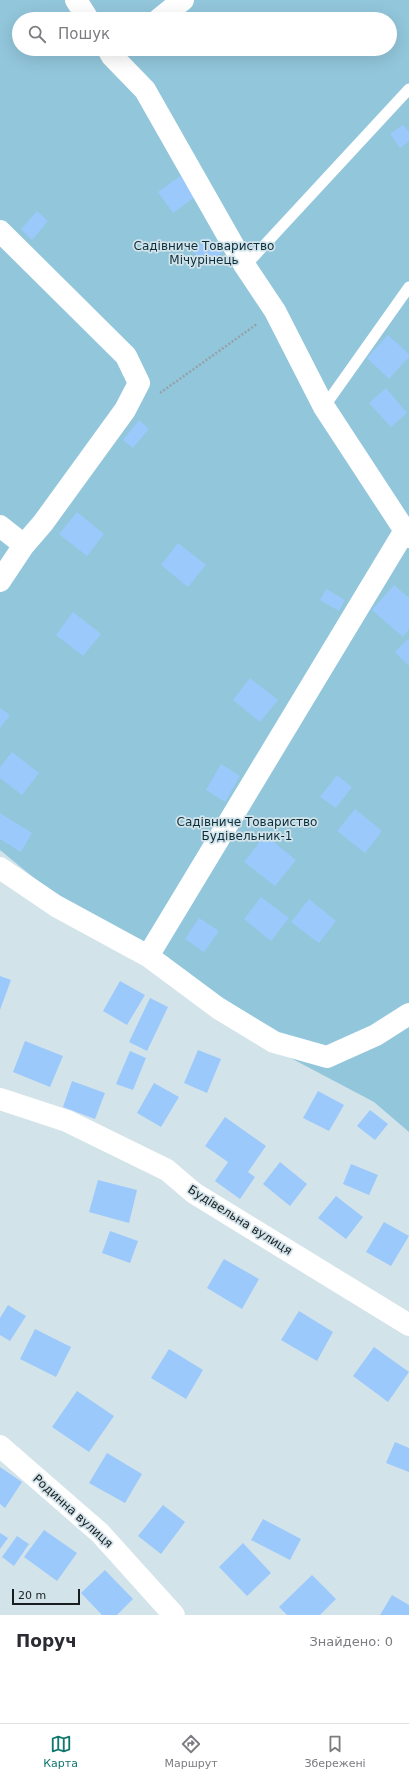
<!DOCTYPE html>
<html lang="uk">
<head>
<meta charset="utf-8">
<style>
	body { margin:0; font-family:"DejaVu Sans",sans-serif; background:#f2f2f3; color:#2b2b33 }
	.scale { position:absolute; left:12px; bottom:10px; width:68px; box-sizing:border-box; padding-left:4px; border:2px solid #181e20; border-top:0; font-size:11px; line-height:14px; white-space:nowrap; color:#181e20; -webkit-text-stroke:3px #d3e3ea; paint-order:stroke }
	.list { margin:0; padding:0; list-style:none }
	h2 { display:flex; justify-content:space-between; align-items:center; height:52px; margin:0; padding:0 16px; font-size:17px }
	h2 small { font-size:13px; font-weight:400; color:#7c7c81 }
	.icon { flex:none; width:22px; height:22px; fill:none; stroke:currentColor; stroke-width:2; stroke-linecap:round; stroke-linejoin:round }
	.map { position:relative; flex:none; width:409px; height:1615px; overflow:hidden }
	.search { position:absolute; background:#fff; box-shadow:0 4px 16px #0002; left:12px; right:12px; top:12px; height:44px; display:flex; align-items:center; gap:10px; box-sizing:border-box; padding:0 14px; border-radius:22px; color:#7c7c81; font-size:15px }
	.sheet { height:108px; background:#fff }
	nav { display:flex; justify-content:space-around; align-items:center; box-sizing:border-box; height:56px; border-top:1px solid #e1e1e2; background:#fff; font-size:11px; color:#7c7c81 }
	nav a { display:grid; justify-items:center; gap:2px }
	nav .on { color:#0f766e }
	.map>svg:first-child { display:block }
	.green { fill:#92c6db; fill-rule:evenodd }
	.building { fill:#9bc9fb }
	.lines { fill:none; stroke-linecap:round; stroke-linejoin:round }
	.path { stroke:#95a2a7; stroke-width:2.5; stroke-dasharray:2 2; stroke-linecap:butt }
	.service { stroke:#fff; stroke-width:11 }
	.minor { stroke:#fff; stroke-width:22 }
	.labels { text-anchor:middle; stroke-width:3.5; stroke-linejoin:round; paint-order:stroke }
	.park-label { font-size:12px; fill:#0a2e3b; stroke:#d3e3ea }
	.street-label { font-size:12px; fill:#181e20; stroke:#d3e3ea }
</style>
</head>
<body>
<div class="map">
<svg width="409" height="1615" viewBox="0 0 409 1615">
	<rect width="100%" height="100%" fill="#d3e3ea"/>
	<path class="green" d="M0,0H409V1132L374,1102L285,1055L39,882L0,850ZM19,19H390V49H19Z"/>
	<path class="building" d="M403,125L409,132V141L400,148L390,134Z
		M180,176L195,197L173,213L158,192Z
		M37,211L48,221L32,240L21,229Z
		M207,237L222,252L209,266L193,252Z
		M388,335L409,354V357L389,379L367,358Z
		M386,388L407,413L391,427L369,403Z
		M139,420L149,429L133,448L123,440Z
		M77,512L104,534L87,556L59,534Z
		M178,543L206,565L188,587L161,565Z
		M394,585L409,598V629L403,637L372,610Z
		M326,589L345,600L339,611L320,600Z
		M73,612L101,634L83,656L56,635Z
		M409,638V666L395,652Z
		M250,678L278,700L260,722L233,700Z
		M0,708L10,715L0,728Z
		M12,752L39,773L22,795L0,778V767Z
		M221,764L240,776L225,802L206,790Z
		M337,775L352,787L336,808L320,797Z
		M355,809L382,831L365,853L337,831Z
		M0,813L32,833L21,852L0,839Z
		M265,835L296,860L275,886L244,862Z
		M261,897L289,918L271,941L244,919Z
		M309,899L336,921L319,943L291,922Z
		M199,918L219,931L204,952L185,939Z
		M0,976L11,980L0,1010Z
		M120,981L145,995L127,1025L103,1011Z
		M150,998L168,1007L147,1051L129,1042Z
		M25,1041L63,1056L50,1087L13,1072Z
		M198,1050L221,1059L207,1093L184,1083Z
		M130,1051L146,1058L133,1090L116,1084Z
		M72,1081L105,1093L95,1119L63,1107Z
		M154,1083L179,1097L161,1127L137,1113Z
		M318,1091L344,1105L329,1131L303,1118Z
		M370,1110L388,1124L375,1140L357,1126Z
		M225,1117L266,1146L248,1172L255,1177L240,1199L215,1181L228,1162L205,1146Z
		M280,1162L307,1184L290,1206L263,1184Z
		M351,1164L378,1175L369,1195L343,1184Z
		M98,1180L137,1190L129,1223L89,1212Z
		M336,1196L363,1217L346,1239L318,1218Z
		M384,1222L409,1236L391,1266L366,1252Z
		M110,1231L138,1241L130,1263L102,1253Z
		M224,1259L259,1279L242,1309L207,1288Z
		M8,1305L26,1316L10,1341L0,1335V1318Z
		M299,1311L333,1332L317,1361L281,1340Z
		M35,1329L71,1347L56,1377L20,1359Z
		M374,1347L409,1372L388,1402L353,1376Z
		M169,1349L203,1370L186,1399L151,1378Z
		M77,1391L114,1416L89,1452L52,1427Z
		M395,1442L409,1448V1472L386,1463Z
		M107,1453L142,1474L125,1503L89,1483Z
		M0,1467L22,1482L5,1508L0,1504Z
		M163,1505L185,1522L161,1554L138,1536Z
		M263,1519L301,1539L290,1560L251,1540Z
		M44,1530L77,1553L57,1581L24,1557Z
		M0,1533L8,1538L0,1549Z
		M17,1536L29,1544L14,1566L2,1557Z
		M243,1543L271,1573L247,1596L219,1567Z
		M105,1570L133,1599L117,1615H102L81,1593Z
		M312,1575L336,1599L320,1615H287L279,1607Z
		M392,1595L409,1605V1615H380Z"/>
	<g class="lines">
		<path class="path" d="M160,393L257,324"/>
		<path class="service" d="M245,266L409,89
			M324,407L409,287"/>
		<path class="minor" d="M76,0L88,19
			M159,19L183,0
			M108,49L112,56L145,90L245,266L275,311L324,407L409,537
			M0,231L126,356L139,383L125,410L43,523L24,545L0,581
			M0,526L24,545
			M0,868L56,906L148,956L218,1008L274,1042L327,1057L376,1035L409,1014
			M148,956L404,532
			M0,1099L67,1121L167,1170L194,1193L409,1325
			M0,1446L100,1533L174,1615"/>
	</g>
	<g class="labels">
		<g class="park-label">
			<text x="204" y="250">Садівниче Товариство<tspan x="204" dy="14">Мічурінець</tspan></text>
			<text x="247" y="826">Садівниче Товариство<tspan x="247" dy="14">Будівельник-1</tspan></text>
		</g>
		<g class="street-label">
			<text transform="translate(240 1220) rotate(32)" y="4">Будівельна вулиця</text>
			<text transform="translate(73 1511) rotate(42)" y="4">Родинна вулиця</text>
		</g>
	</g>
</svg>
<div class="scale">20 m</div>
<div class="search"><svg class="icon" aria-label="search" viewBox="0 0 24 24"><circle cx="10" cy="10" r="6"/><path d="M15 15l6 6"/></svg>Пошук</div>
</div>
<section class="sheet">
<h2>Поруч<small>Знайдено: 0</small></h2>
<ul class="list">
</ul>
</section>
<nav>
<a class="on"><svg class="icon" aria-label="map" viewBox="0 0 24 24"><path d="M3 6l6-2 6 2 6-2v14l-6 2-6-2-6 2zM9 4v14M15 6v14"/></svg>Карта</a>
<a><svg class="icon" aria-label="directions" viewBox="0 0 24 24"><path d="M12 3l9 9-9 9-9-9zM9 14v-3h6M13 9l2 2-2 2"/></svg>Маршрут</a>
<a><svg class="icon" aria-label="saved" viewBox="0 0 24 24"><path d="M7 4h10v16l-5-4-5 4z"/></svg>Збережені</a>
</nav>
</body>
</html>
